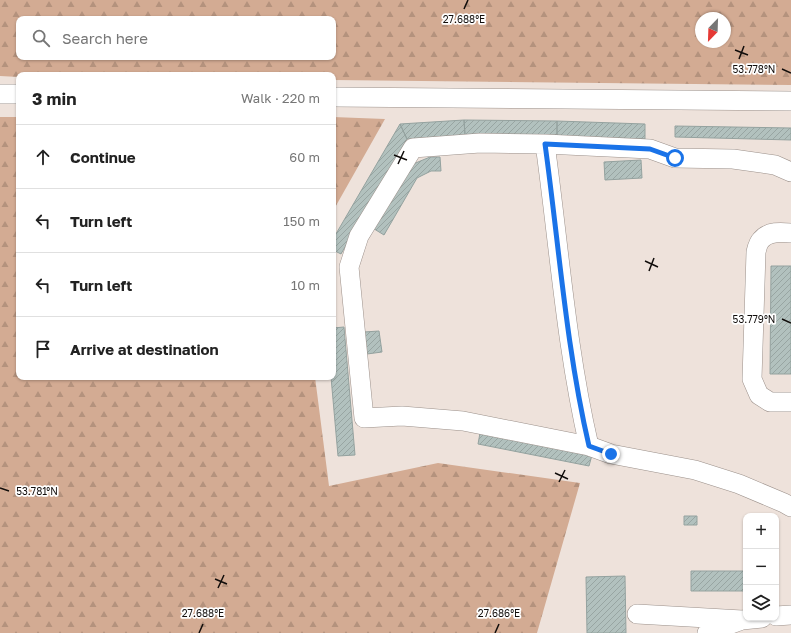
<!DOCTYPE html>
<html lang="en">
<head>
<meta charset="utf-8">
<style>
	body { margin:0; font-family:"Golos Text",sans-serif; background:#f2f2f2; color:#222 }
	.controls { position:absolute; right:12px; bottom:12px; display:grid; overflow:hidden; border-radius:8px; box-shadow:0 1px 3px #0004 }
	.controls button { width:36px; height:36px; display:grid; place-items:center; padding:0; border:0; border-bottom:1px solid #e0e0e0; background:#fff; color:#222; font:20px sans-serif }
	.compass { position:absolute; left:695px; top:12px; width:36px; height:36px; border-radius:50%; background:#fff; box-shadow:0 1px 3px #0004; rotate:203deg }
	.stop { position:absolute; width:12px; height:12px; margin:-9px; border:3px solid #1a73e8; border-radius:50%; background:#fff }
	.stop.end { background:#1a73e8; border-color:#fff; box-shadow:0 1px 4px #0008 }
	.list { margin:0; padding:0; list-style:none }
	h2 { display:flex; justify-content:space-between; align-items:center; height:52px; margin:0; padding:0 16px; font-size:17px }
	h2 small { font-size:13px; font-weight:400; color:#767676 }
	.list li { display:grid; grid-template-columns:26px 1fr auto; gap:12px; align-items:center; box-sizing:border-box; height:64px; padding:0 16px; border-top:1px solid #e0e0e0 }
	.list b { display:block; font-size:15px; white-space:nowrap }
	.list em { font-size:13px; font-style:normal; color:#767676 }
	.icon { flex:none; width:22px; height:22px; fill:none; stroke:currentColor; stroke-width:2; stroke-linecap:round; stroke-linejoin:round }
	.map { position:relative; flex:none; width:791px; height:633px; overflow:hidden }
	.search { position:absolute; background:#fff; box-shadow:0 1px 3px #0004; left:16px; top:16px; width:320px; height:44px; display:flex; align-items:center; gap:10px; box-sizing:border-box; padding:0 14px; border-radius:8px; color:#767676; font-size:15px }
	.panel { position:absolute; background:#fff; box-shadow:0 1px 3px #0004; left:16px; top:72px; width:320px; height:308px; border-radius:8px }
	.map>svg:first-child { display:block }
	.forest { fill:url(#forest-firs); fill-rule:evenodd }
	.building { fill:url(#building-hatch); stroke:#94a29f }
	.lines { fill:none; stroke-linecap:round; stroke-linejoin:round }
	.minor-casing { stroke:#9b908a; stroke-width:20 }
	.minor { stroke:#fff; stroke-width:19 }
	.route { stroke:#1a73e8; stroke-width:5 }
	.ticks { fill:none; stroke:#110d0b; stroke-width:1.5 }
	.ticks-label { font-size:10px; text-anchor:middle; fill:#110d0b; stroke:#fff; stroke-width:3.5; stroke-linejoin:round; paint-order:stroke }
</style>
</head>
<body>
<div class="map">
<svg width="791" height="633" viewBox="0 0 791 633">
	<defs>
		<pattern id="forest-firs" width="22" height="20" patternUnits="userSpaceOnUse"><rect width="22" height="20" fill="#d3ab93"/><path d="M5 1l3.5 6h-7zM16 11l3.5 6h-7z" fill="#b4927d"/></pattern>
		<pattern id="building-hatch" width="6" height="6" patternUnits="userSpaceOnUse"><rect width="6" height="6" fill="#b2c1be"/><path d="M-1 1l2-2M0 6l6-6M5 7l2-2" fill="none" stroke="#98a5a2"/></pattern>
	</defs>
	<rect width="100%" height="100%" fill="#eee2db"/>
	<path class="forest" d="M0,0H791V85L333,80V75H19V77L0,76ZM701,18H725V42H701ZM19,19H333V57H19Z
		M0,117H19V377H315L329,486L438,463L580,483L537,633H0Z
		M333,117L385,119L333,211Z"/>
	<path class="building" d="M464,120L557,121V136L465,135Z
		M464,120L465,135L407,139L400,124Z
		M557,121L645,124V139L557,136Z
		M400,124L407,139L341,254L333,250V239Z
		M675,126L791,128V140L675,137Z
		M430,157H440L441,171H431L417,178L384,235L371,227L406,167Z
		M641,160L642,178L605,180L604,162Z
		M771,266H791V374H770Z
		M344,327L355,455L338,456L331,377H333V328Z
		M379,331L382,352L367,354L364,332Z
		M480,433L592,455L589,466L478,444Z
		M684,516H697V525H684Z
		M691,571H746V591H691Z
		M625,576L626,633H587L586,577Z"/>
	<g class="lines">
		<defs>
			<path id="minor" d="M0,94H19
				M333,97L791,101
				M545,144C559,245 566,347 589,446
				M791,172L775,165L733,159L675,158L650,149L545,144L480,143L413,148L359,236L349,267L364,418L402,416L463,421L589,446L611,454L695,470L739,484L784,503L791,507
				M791,233C781,232 768,231 761,240C758,243 757,248 756,252L752,379L759,395L770,402H791
				M637,614L742,620
				M776,616L791,615
				M707,633L742,620L762,618"/>
		</defs>
		<use href="#minor" class="minor-casing"/>
		<use href="#minor" class="minor"/>
	</g>
	<g class="lines">
		<path class="route" d="M611,454L589,446C566,347 559,245 545,144L650,149L675,158"/>
	</g>
	<path class="ticks" d="M464,9L468,0M735,50L748,55M739,59L744,46M782,69L791,73M394,155L407,160M398,164L404,151M645,261L658,267M649,271L654,258M782,319L791,323M555,473L568,479M559,482L565,470M0,488L9,491M215,579L227,584M218,588L224,575M199,633L203,624M495,633L499,624"/>
	<g class="ticks-label">
		<text x="464" y="23">27.688°E</text>
		<text x="754" y="73">53.778°N</text>
		<text x="754" y="323">53.779°N</text>
		<text x="37" y="495">53.781°N</text>
		<text x="203" y="617">27.688°E</text>
		<text x="499" y="617">27.686°E</text>
	</g>
</svg>
<div class="controls">
<button>+</button>
<button>−</button>
<button><svg class="icon" aria-label="layers" viewBox="0 0 24 24"><path d="M12 4l9 5-9 5-9-5zM3 14l9 5 9-5"/></svg></button>
</div>
<svg class="compass" viewBox="-18 -18 36 36"><path d="M0-13l5 13h-10z" fill="#e53935"/><path d="M0 13l5-13h-10z" fill="#767676"/></svg>
<div class="stop" style="left:675px;top:158px"></div>
<div class="stop end" style="left:611px;top:454px"></div>
<div class="search"><svg class="icon" aria-label="search" viewBox="0 0 24 24"><circle cx="10" cy="10" r="6"/><path d="M15 15l6 6"/></svg>Search here</div>
<section class="panel">
<h2>3 min<small>Walk · 220 m</small></h2>
<ul class="list">
<li><svg class="icon" aria-label="ahead" viewBox="0 0 24 24"><path d="M12 20V5M6 11l6-6 6 6"/></svg><div><b>Continue</b></div><em>60 m</em></li>
<li><svg class="icon" aria-label="left" viewBox="0 0 24 24"><path d="M17 20v-9H6M10 6l-5 5 5 5"/></svg><div><b>Turn left</b></div><em>150 m</em></li>
<li><svg class="icon" aria-label="left" viewBox="0 0 24 24"><path d="M17 20v-9H6M10 6l-5 5 5 5"/></svg><div><b>Turn left</b></div><em>10 m</em></li>
<li><svg class="icon" aria-label="arrive" viewBox="0 0 24 24"><path d="M6 21V4h12l-3 4 3 4H6"/></svg><div><b>Arrive at destination</b></div></li>
</ul>
</section>
</div>
</body>
</html>
